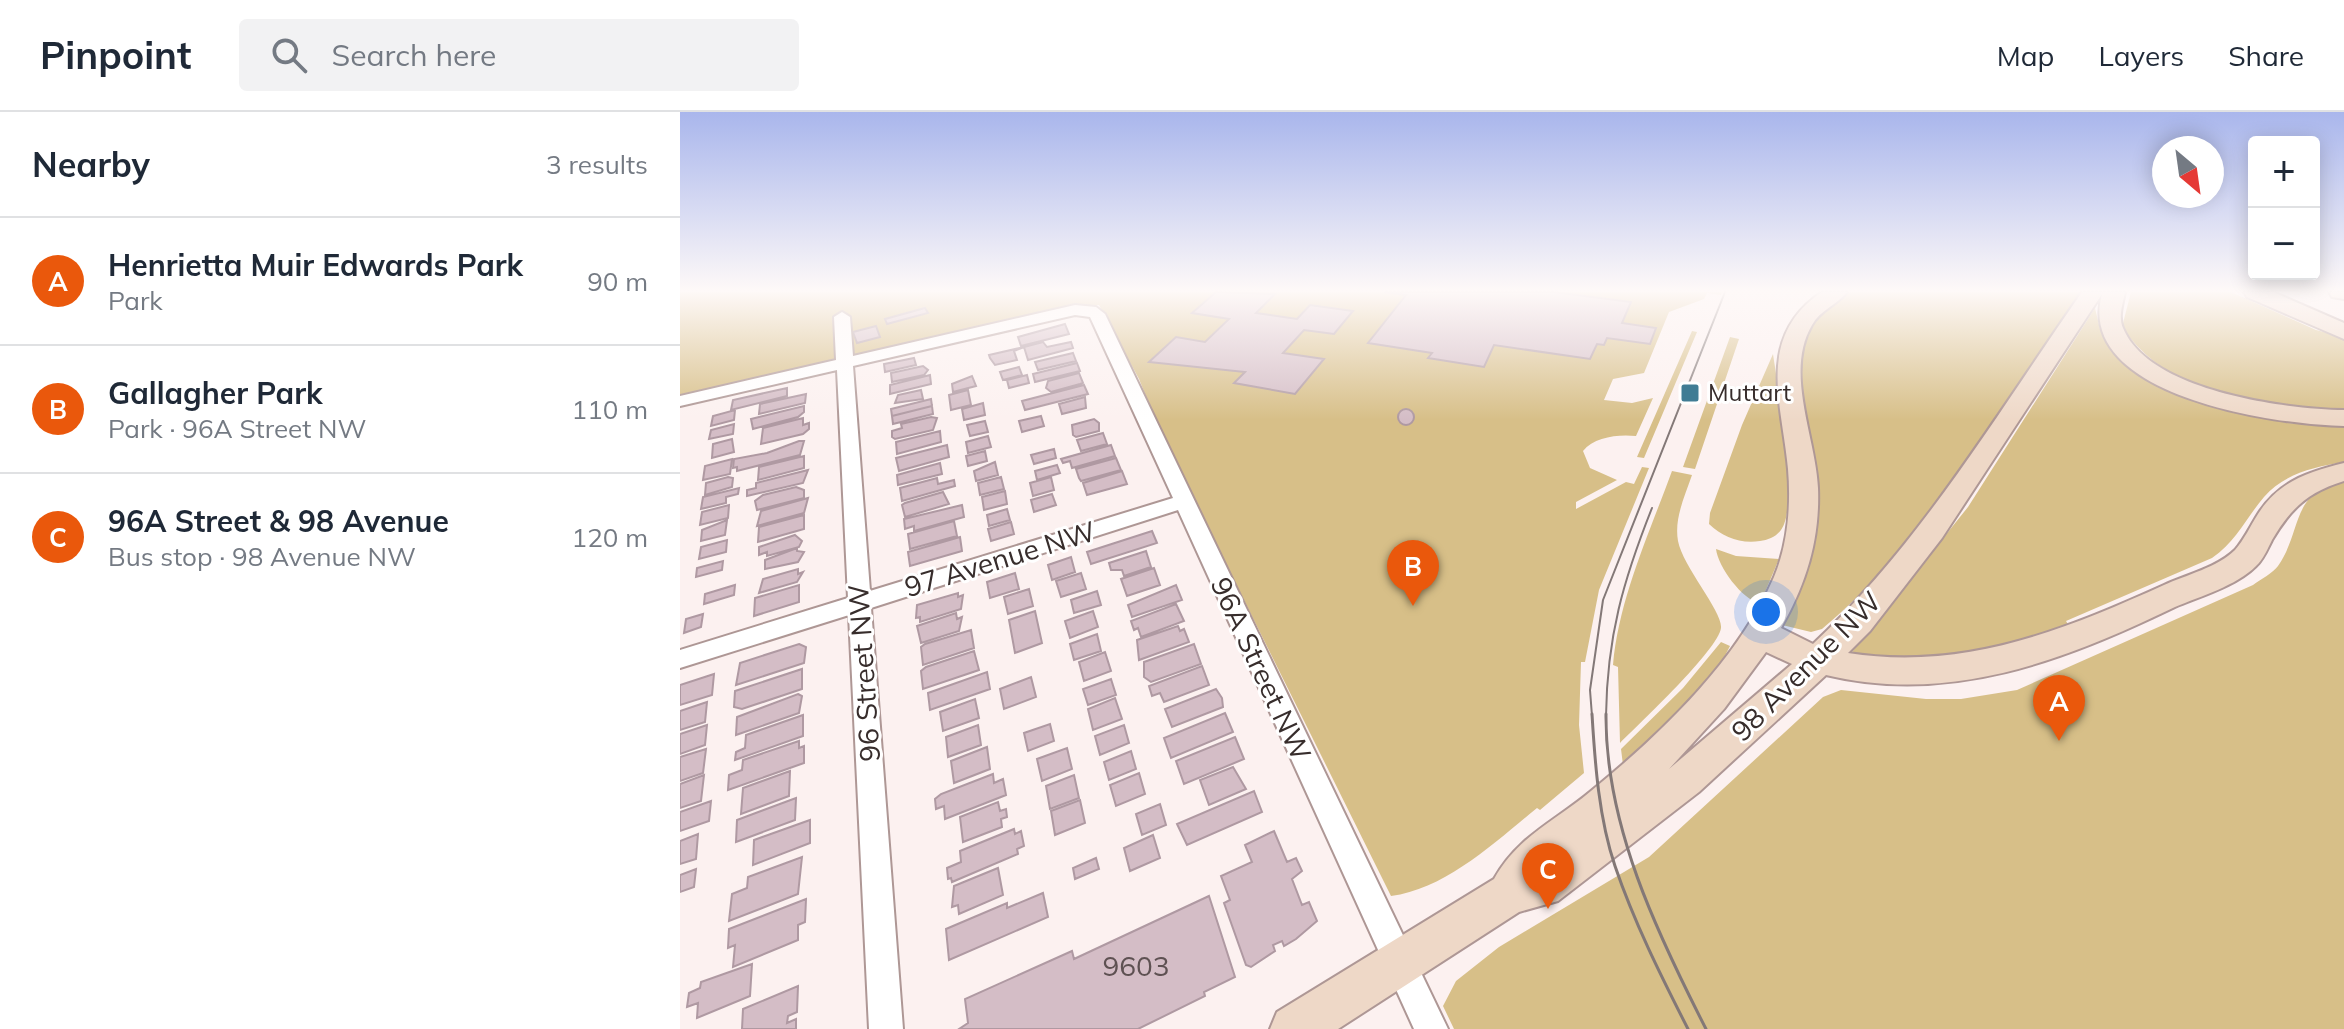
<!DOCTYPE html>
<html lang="en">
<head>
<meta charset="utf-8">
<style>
	body { margin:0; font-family:Mulish,sans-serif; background:#f2f2f3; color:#1f2937 }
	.controls { position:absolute; right:24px; top:24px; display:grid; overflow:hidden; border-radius:8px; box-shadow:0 4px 20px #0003 }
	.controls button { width:72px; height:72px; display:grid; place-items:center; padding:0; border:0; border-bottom:2px solid #e0e1e3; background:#fff; color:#1f2937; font:40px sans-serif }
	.compass { position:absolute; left:1472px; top:24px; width:72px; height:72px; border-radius:50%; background:#fff; box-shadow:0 4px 20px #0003; rotate:151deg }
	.you { position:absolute; left:1086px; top:500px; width:28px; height:28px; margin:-20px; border:6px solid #fff; border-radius:50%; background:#1a73e8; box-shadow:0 0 0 12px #1a73e833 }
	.badge { display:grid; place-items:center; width:52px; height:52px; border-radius:50%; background:#ea580c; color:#fff; font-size:26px; font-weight:700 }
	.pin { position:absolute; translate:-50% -66px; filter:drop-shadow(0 2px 4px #0008) }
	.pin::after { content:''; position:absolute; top:42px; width:28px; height:24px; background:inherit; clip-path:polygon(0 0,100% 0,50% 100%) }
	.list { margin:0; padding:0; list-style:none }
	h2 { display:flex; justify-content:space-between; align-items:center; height:104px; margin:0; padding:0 32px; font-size:34px }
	h2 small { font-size:26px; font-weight:400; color:#747a83 }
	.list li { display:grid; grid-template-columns:52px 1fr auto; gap:24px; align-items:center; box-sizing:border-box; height:128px; padding:0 32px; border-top:2px solid #e0e1e3 }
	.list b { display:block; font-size:30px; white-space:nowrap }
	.list p { margin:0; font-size:26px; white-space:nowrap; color:#747a83 }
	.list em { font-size:26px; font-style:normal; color:#747a83 }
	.icon { flex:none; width:44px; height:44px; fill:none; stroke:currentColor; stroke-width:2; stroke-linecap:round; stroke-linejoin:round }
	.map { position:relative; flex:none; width:1664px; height:917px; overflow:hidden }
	header { display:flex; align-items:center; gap:48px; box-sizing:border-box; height:112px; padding:0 40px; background:#fff; border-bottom:2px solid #e0e1e3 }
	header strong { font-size:38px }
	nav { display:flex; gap:44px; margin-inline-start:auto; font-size:28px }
	.search { width:560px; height:72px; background:#f2f2f3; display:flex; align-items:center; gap:20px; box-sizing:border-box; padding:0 28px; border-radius:8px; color:#747a83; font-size:30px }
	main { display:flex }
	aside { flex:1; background:#fff }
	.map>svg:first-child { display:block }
	.green { fill:#d7bf88 }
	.building { fill:#d4bdc6; stroke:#af99a2; stroke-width:2 }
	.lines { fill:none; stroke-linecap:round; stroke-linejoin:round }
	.minor-casing { stroke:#ae9795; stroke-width:4 }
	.secondary-casing { stroke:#ae9795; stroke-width:4 }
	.minor { fill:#fff; fill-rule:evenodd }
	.secondary { fill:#eed8c7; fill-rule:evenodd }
	.tram-far1 { stroke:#837877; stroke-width:2 }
	.tram { stroke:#837877; stroke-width:3 }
	.poi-dot { fill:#407c94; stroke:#fff; stroke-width:3 }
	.labels { text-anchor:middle; stroke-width:6; stroke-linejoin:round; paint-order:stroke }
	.far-poi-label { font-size:24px; fill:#372d2c; stroke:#fff; text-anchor:start }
	.street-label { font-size:28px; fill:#372d2c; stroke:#fff }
	.near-number-label { font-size:28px; fill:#5e5152 }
</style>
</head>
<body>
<header>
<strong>Pinpoint</strong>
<div class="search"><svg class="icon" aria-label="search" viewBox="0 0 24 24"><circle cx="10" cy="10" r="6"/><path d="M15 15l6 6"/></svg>Search here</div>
<nav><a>Map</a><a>Layers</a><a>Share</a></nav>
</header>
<main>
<aside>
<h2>Nearby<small>3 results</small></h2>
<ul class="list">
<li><span class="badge">A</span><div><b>Henrietta Muir Edwards Park</b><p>Park</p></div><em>90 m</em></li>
<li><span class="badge">B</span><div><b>Gallagher Park</b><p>Park · 96A Street NW</p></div><em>110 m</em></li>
<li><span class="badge">C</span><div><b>96A Street &amp; 98 Avenue</b><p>Bus stop · 98 Avenue NW</p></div><em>120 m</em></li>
</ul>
</aside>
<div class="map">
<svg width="1664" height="917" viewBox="0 0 1664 917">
	<rect width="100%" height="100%" fill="#fcf1f0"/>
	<path class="green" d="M0,180H1042L1041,183L1027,181L1024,187L989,200L964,261L933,267L924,288L952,291L973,286L956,324C938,322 914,325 903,339L910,356L937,368L896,390V397L946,370L954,372L962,355L969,356L919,478L905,550H901L899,613L904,661L860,698L857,696C815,730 766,777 711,784L480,319L459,267L419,193H398L0,284Z
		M1171,180H1403C1319,292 1251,427 1142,517L1131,520L1102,513L1119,246C1126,214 1142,195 1171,180Z
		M1451,180H1551L1636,218L1664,225V299C1586,298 1489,285 1442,215Z
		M1415,196L1420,217L1433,235L1553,299L1608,311L1664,315V350C1635,355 1605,361 1584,385C1566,406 1556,430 1532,446L1386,509L1389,514L1317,540L1218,549L1172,540L1288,395Z
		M1012,219L1017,220L964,346L957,345Z
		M1050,225L1059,227L1015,357L1003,355Z
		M1093,242C1098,277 1120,392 1101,418C1096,425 1088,428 1080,429C1060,432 1043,425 1029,412L1030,401L1062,313Z
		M992,359L1012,363C1005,384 994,406 998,429C1003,455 1043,500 1041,516C1038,538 959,612 940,631L938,555L933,553C939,486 969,422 992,359Z
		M1664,370V917H774L763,894L776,869L819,835L969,745L1143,585L1161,578L1246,587H1281L1337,578L1573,473C1581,467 1593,461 1598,454C1623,418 1610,379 1664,370Z
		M1036,437L1056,444L1099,447L1080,492C1062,487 1038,455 1036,437Z
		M1041,530L1050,534C1028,580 979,618 943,653L941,637L1003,576Z"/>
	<path class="building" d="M536,180L595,182L576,201L617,207L630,193L673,199L654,222L624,218L603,241L644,247L615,282L554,271L565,260L469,250L496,225L525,230L549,207L512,201Z
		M704,180H874L951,190L942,211L976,216L970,232L927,226L924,233L917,232L910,247L814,233L804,255L748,246L752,241L688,231L726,183Z
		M704,180H874L951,190L942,211L976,216L970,232L927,226L924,233L917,232L910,247L814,233L804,255L748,246L752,241L688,231L726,183Z
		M245,196L248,201L207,212L205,207Z
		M385,212L389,222L341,234L338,225Z
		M196,214L200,225L177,231L173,220Z
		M363,230L367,235L391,230L393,236L348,248L344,235Z
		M344,235L334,239L337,248L315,253L310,246L309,243Z
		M393,241L396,249L358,258L355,250Z
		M234,246L236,253L205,260L204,252Z
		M397,251L400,259L396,260L355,270L353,262Z
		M243,254L248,258L244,263L212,270L211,261Z
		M339,255L342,263L323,268L320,260Z
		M399,261L403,271L400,272L371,280L366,276L368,269Z
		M250,263L251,272L210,282V273Z
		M347,263L349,271L329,276L327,268Z
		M292,264L296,274L273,280L272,272Z
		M404,273L408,282L345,298L342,289Z
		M107,276V284L51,298L53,288Z
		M241,278L243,287L215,291L218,283Z
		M288,278L291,293L271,298L269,283Z
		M126,282L125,291L79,302L80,292Z
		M405,285L406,296L382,302L379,292Z
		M251,287L252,294L212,304L211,297Z
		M303,291L305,303L284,308L282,297Z
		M124,294V300L118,305L73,317L71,307Z
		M252,294L253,302L213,312L212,304Z
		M718 305a8 8 0 1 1 16 0a8 8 0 1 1-16 0Z
		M55,298L54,308L31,314L33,304Z
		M361,304L364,314L342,320L339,309Z
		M251,305L257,306L253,318L215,327L212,325V319L222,316L221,312Z
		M123,306V313L129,311V317L123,322L81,332L83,316Z
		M414,307L419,311V319L396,325L393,323L392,313Z
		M305,309L308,320L290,324L287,313Z
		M54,312L53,322L29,327L31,318Z
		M260,319L261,330L217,342L216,330Z
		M423,321L427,332L401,339L397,328Z
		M308,324L311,335L288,341L286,330Z
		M52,327L54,340L32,346L33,332Z
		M119,329H124L120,343L57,359V355L53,356L54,347L87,341Z
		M267,333L269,345L219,359L216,346Z
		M431,333L435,344L392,356L390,349L383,351L381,347Z
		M374,337L376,346L354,352L351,343Z
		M305,339L307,349L288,354L286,344Z
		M124,344V356L78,368L79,355Z
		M436,346L441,358L401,369L399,366L396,357Z
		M52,347L50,362L23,368L25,354Z
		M315,350L318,363L296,369L294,359Z
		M260,351L262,362L218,373L217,363Z
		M377,353L380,361L357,368L355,359Z
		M128,358L123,371L67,384V378L76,376V371Z
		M442,359L447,372L407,383L403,371Z
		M48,365L53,366L52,375L25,383L26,371Z
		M321,365L324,377L300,383L298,371Z
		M371,365L374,378L353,384L350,371Z
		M257,366L258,372L274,368L275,374L222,389L220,376Z
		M116,375L124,378V386L77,398L75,389L83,383Z
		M59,376L58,382L46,385V391L21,397L23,385Z
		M325,379L327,392L304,398L302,385Z
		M263,380L269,392L225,405L222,393L225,391Z
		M372,382L376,393L354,400L351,388Z
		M128,386L124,401L77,414L81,399Z
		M49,393L48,406L20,413L22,400Z
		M282,393L284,405L234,419V414L225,417L224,407Z
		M327,397L330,408L309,414L307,403Z
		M124,403V417L78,430L79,415Z
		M47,408L45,423L21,429L22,418Z
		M274,409L277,424L230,437L228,422Z
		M331,410L334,422L311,429L308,417Z
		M472,419L477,431L411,452L407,440Z
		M115,423L122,429L119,435L87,444V440L79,443V435Z
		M280,425L282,439L230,454L228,440Z
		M47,428L46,440L19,447L21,435Z
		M117,436V439L124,440L118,450L85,457V448Z
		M466,439L471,455L444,464L442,458H431L429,451Z
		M391,445L395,460L372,468L368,453Z
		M43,449L42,458L16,465L17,456Z
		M474,456L480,473L447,484L441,467Z
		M118,457V462L123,460L117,470L79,481L83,467Z
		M335,461L339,477L310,486L307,470Z
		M401,461L406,477L381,485L376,469Z
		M55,473L54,483L24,492L25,482Z
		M119,473V490L74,504L75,486Z
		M496,473L502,488L452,505L448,493Z
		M349,477L353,494L328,502L324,485Z
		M417,479L421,493L394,501L391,488Z
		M278,481V485L283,483L281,497L240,510V505L236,506L237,493Z
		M496,492L504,509L461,525L458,516L454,518L451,509Z
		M355,499L362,531L335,541L329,508Z
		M413,499L418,515L390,526L385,509Z
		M276,501L277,507L282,505L279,519L241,531L237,514Z
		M23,502L21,515L4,521L6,507Z
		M498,514L500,519L504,517L509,530L459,548L457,528Z
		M291,518L294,536L243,553L241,535L245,532Z
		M417,522L421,539L394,548L390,532Z
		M119,532L126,535L124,551L56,573L60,551Z
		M514,532L521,552L471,570L464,565V550Z
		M294,539L299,558L243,577L241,559L246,555Z
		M425,540L431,559L404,569L399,550Z
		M522,554L529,573L484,590L480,581L472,584L469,574Z
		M122,557V577L62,597L54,595L55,579Z
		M307,560L310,577L250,598L248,581Z
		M34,562L32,583L0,593V573Z
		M351,565L356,585L324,597L320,577Z
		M431,567L436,583L408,593L403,577Z
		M536,577L542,586L543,595L492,615L485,597Z
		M118,582L122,584L119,601L56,623L57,605Z
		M435,586L442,607L413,618L408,597Z
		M295,587L299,606L263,619L260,600Z
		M27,590L25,610L0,618V599Z
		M545,601L553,620L491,646L484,626Z
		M123,603V624L55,648L56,640L65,636L66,623Z
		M370,612L374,629L348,639L344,621Z
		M27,613L25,633L0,642V622Z
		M298,613L301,633L268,645L266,625Z
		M444,613L449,631L420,643L415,624Z
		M555,625L564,647L504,672L496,649Z
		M119,629V636L124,634V651L48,678L49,663L62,658L63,648Z
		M307,635L310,657L274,671L271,649Z
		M387,636L392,657L362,669L357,647Z
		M26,637L23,661L0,669V645Z
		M451,639L456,657L429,668L424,650Z
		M553,655L566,677L529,693L520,668Z
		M110,659L109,684L61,702L63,676Z
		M459,661L465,682L436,694L430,673Z
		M313,662L314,671L323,667L326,683L265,707L264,694L256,697L255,687L261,682Z
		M24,663L21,689L0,696V672Z
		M394,663L399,686L370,697L366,674Z
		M574,679L582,700L507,733L497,712Z
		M116,686L115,708L56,730L57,708Z
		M400,688L405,711L375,723L371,699Z
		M31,689L29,709L0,719V700Z
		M318,690L320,699L326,697L327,705L321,707L322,715L283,730L280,705Z
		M480,692L486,713L462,723L456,702Z
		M130,708V731L73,753L74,728Z
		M334,717L335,722L341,719L344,734L337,737L338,742L272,770L271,766L268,767L267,756L281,750L280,739Z
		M594,719L607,750L616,746L622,759L612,767L622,793L629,790L637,809L616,827L604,834L602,829L593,833L595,839L571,855L566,853L544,791L550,788L541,764L572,750L565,733Z
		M18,722L16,747L0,752V729Z
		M473,723L480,746L450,759L444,736Z
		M122,745L118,782L49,809L52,782L67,776L68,765Z
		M416,746L419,757L395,767L393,756Z
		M318,756L323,783L279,802L278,793L272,795L274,774Z
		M16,757L14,775L0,780V763Z
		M363,781L368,805L269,848L266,817L327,791V796Z
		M529,784L555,865L524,880L525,884L458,917H279L288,911L285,887L392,839L394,847Z
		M126,787L125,810L118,813V828L53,855L55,833L48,836L49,817Z
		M72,852L70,884L17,906L18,891L7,895L9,881L20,876L21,870Z
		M118,874L117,900L108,904L107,911L116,907V917H62L63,897Z"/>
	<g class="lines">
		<defs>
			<path id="minor" d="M395,193L416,195L425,202L768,917H734L498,398L191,496L223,917H189L169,503L0,556V538L168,486L157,258L0,294V284L156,248L154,205L162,200L170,205L173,244ZM395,203L410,205L493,386L190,479L173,254Z"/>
			<path id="secondary" d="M1142,180H1167C1157,193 1140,198 1132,213C1104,260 1136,326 1138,376C1140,428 1126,472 1101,516L1133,532C1241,431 1318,300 1402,180H1445C1443,191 1438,205 1443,216C1469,279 1604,297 1664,298V314C1597,313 1394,284 1422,182L1262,426L1190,519L1168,541C1283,559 1382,519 1484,473C1506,463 1538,455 1555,438C1564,428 1571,413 1578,402C1599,369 1628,360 1664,351V369C1628,380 1611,396 1592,428C1588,436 1583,448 1576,454C1556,474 1521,484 1495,495C1385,548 1270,593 1146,563L1019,680L878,789L839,800L658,917H590L597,900L814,767C838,724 874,710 911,679C982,621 1058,548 1094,465C1108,432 1111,392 1108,357C1102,291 1075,225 1142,180ZM1086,540L1112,552L989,657L1044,597Z
				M1564,180H1593L1664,211V227L1567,185Z
				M1649,180H1664V187L1652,185Z"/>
		</defs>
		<use href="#minor" class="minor-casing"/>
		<use href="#secondary" class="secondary-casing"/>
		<use href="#minor" class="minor"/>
		<use href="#secondary" class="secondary"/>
		<path class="tram-far1" d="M912,604L910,578L923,488L1045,180
			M926,604C927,525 943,469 972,396"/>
		<path class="tram" d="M912,602C915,652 919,707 935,754C954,810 981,864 1008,917
			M926,602C925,713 977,821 1026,917"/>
	</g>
	<linearGradient id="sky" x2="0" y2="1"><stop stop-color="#a9b6ec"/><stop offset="0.58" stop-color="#fef9f8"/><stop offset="1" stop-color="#fef9f8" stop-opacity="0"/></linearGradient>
	<rect width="1664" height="308" fill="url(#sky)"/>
	<rect class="poi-dot" x="1000" y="271" width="20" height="20" rx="4"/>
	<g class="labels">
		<g class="far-poi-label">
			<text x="1028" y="289">Muttart</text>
		</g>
		<g class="street-label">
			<text transform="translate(320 447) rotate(-17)" y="10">97 Avenue NW</text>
			<text transform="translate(1126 554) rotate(-45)" y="10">98 Avenue NW</text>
			<text transform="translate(581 557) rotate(65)" y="10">96A Street NW</text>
			<text transform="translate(184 561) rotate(-94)" y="10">96 Street NW</text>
		</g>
		<g class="near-number-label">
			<text x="456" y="864">9603</text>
		</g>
	</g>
</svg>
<div class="controls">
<button>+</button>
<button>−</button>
</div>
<svg class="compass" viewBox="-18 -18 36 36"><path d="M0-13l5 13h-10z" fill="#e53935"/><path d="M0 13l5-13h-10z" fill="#747a83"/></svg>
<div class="you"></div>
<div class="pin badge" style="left:1379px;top:629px">A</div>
<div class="pin badge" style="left:733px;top:494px">B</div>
<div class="pin badge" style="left:868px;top:797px">C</div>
</div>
</main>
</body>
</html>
